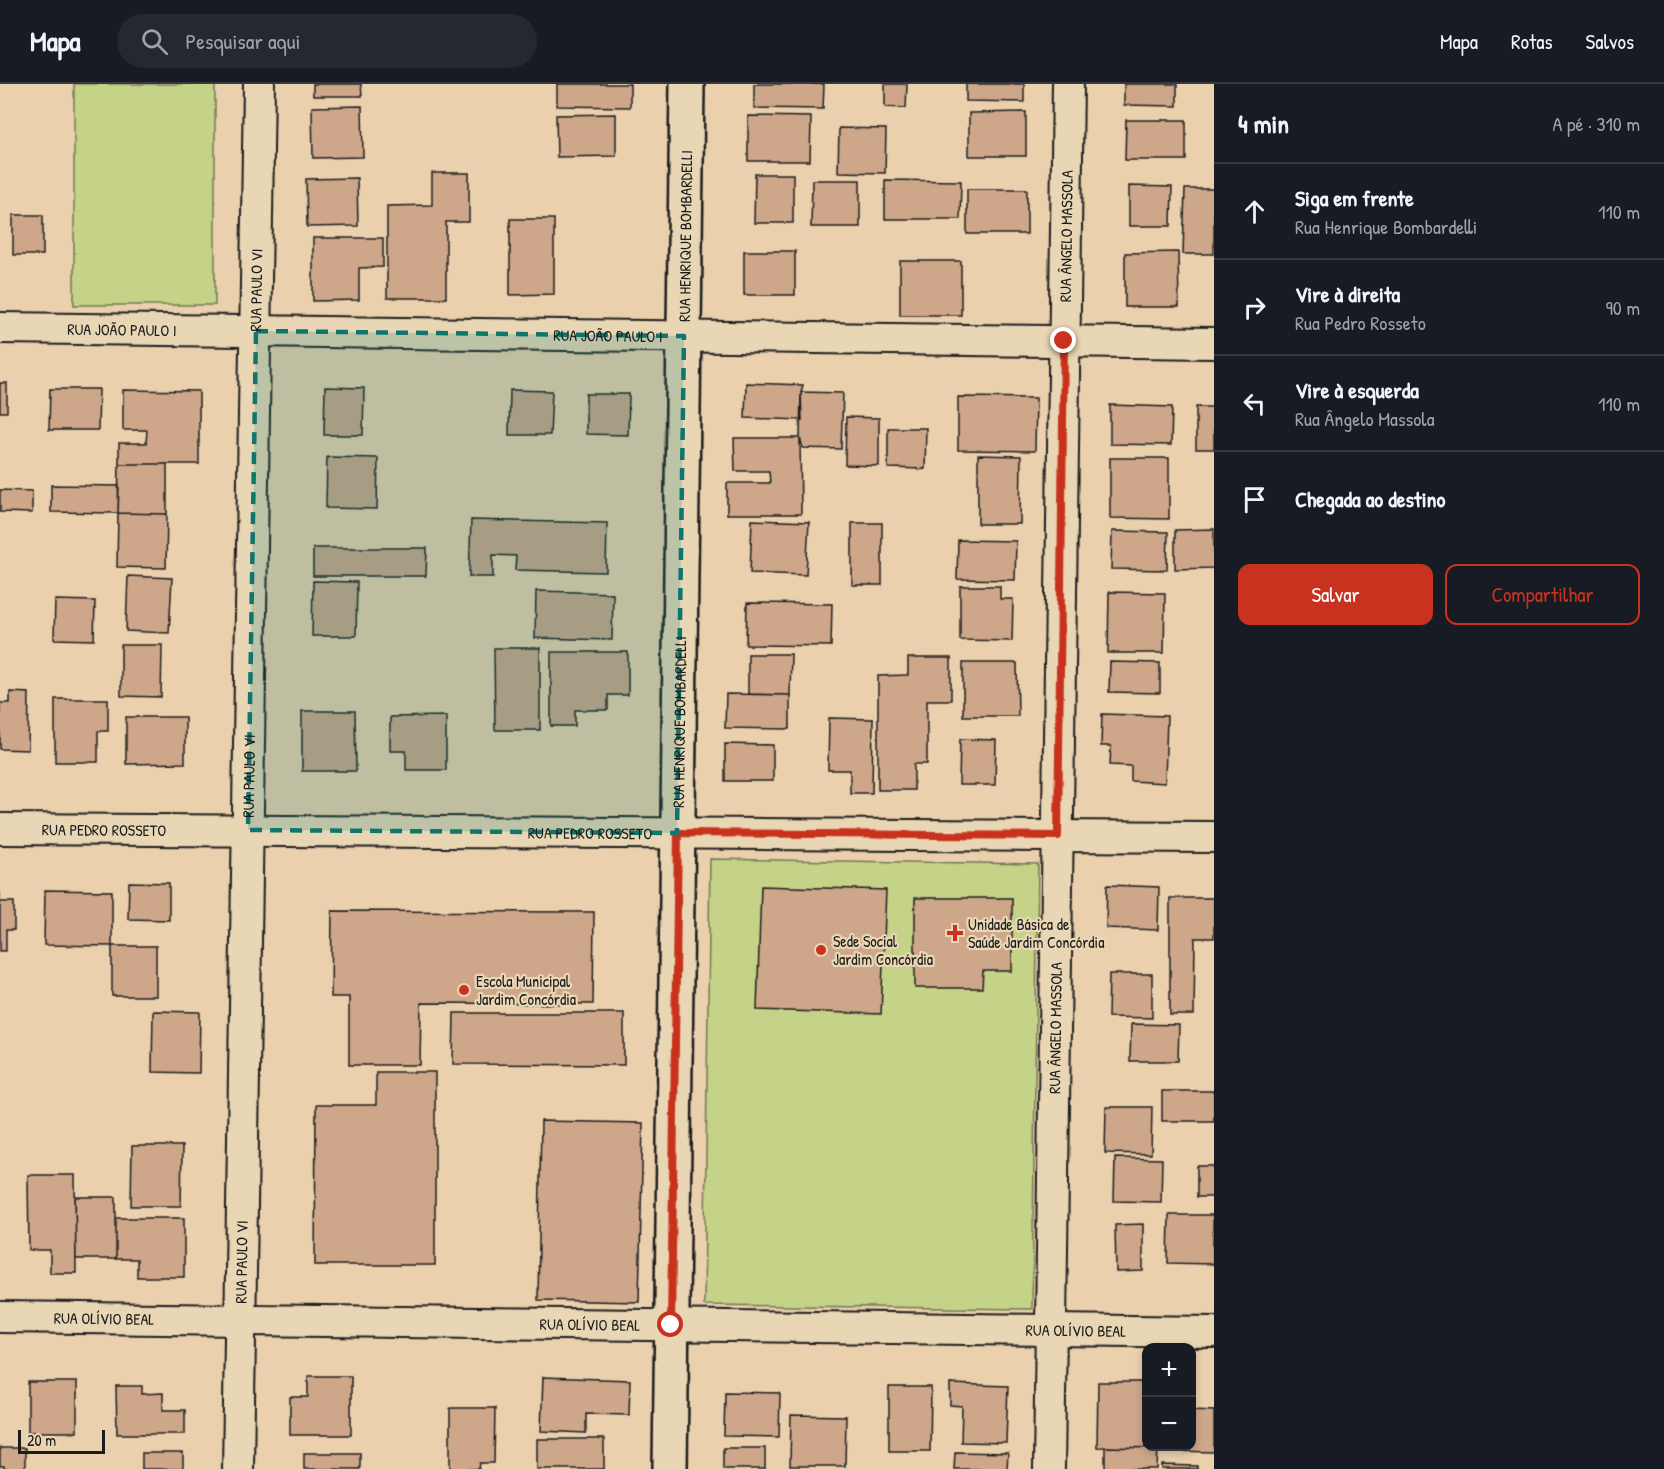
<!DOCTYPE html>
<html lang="pt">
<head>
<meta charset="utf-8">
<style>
	body { margin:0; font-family:"Patrick Hand",sans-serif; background:#242831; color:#f1f3f6 }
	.controls { position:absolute; right:18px; bottom:18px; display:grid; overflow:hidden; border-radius:12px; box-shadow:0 3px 9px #0003 }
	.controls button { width:54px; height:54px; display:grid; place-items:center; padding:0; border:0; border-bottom:2px solid #363941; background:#171b24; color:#f1f3f6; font:30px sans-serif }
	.scale { position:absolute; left:18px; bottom:15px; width:87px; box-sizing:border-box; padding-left:6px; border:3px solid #1c1c1c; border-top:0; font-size:16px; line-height:21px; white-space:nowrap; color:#1c1c1c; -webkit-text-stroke:4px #e9d6b4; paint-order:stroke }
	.stop { position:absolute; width:18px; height:18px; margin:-14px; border:4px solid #c8321e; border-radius:50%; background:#fff }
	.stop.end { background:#c8321e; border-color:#fff; box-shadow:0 2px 6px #0008 }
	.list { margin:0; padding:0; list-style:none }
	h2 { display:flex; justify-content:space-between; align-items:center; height:78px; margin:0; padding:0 24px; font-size:26px }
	h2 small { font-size:20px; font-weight:400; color:#9ea1a6 }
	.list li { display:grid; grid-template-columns:39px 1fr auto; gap:18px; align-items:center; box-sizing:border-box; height:96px; padding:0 24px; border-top:2px solid #363941 }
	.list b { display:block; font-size:22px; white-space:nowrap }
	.list p { margin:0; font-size:20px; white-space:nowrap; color:#9ea1a6 }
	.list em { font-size:20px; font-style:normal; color:#9ea1a6 }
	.actions { display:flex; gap:12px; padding:18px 24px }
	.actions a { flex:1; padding:14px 0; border:2px solid #c8321e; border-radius:12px; text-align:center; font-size:21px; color:#c8321e }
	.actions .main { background:#c8321e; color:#fff }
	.icon { flex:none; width:33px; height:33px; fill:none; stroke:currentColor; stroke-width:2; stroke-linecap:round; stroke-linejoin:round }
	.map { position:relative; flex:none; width:1214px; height:1385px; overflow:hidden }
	header { display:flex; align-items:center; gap:36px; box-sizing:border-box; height:84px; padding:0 30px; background:#171b24; border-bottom:2px solid #363941 }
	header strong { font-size:28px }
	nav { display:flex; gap:33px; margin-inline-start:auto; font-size:21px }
	.search { width:420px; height:54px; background:#242831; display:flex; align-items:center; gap:15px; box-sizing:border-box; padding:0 21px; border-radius:33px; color:#9ea1a6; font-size:22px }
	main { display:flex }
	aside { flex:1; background:#171b24 }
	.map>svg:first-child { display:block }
	.green { fill:#c4d387; stroke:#707852; stroke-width:1.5 }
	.building { fill:#cea78b; stroke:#1c1c1c; stroke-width:1.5 }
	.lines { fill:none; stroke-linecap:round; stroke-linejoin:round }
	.street-casing { stroke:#1c1c1c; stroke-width:34 }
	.secondary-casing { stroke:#1c1c1c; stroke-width:38 }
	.street { stroke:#e9d6b4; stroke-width:30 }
	.secondary { stroke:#e9d6b4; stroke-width:33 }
	.route { stroke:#c8321e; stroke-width:8 }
	.marked { fill:#0f766e; fill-opacity:0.2; stroke:#0f766e; stroke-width:4.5; stroke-dasharray:12 8; stroke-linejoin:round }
	.poi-dot { fill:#c8321e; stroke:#e9d6b4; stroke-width:2 }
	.labels { text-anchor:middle; stroke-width:4.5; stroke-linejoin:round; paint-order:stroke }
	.street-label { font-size:16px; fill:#1c1c1c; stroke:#e9d6b4 }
	.poi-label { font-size:16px; fill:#1c1c1c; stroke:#e9d6b4; text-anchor:start }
</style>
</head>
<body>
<header>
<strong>Mapa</strong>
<div class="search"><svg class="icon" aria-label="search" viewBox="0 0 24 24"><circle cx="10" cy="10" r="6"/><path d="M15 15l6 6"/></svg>Pesquisar aqui</div>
<nav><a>Mapa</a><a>Rotas</a><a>Salvos</a></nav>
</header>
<main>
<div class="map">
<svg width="1214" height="1385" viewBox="0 0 1214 1385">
	<rect width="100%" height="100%" fill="#ebd0ae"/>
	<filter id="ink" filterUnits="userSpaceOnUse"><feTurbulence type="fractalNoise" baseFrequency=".0167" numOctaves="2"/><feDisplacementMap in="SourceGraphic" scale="12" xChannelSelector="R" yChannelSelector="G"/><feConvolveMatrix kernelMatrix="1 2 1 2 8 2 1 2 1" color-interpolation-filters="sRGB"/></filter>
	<g filter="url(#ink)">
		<path class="green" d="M74,0H215V221H74Z
			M710,775L1038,780L1032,1225L704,1221Z"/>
		<path class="building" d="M313,0H361L362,12H313Z
			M557,0H630V23L557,22Z
			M754,0H824L823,25L754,24Z
			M885,0H907L906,24L885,23Z
			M966,0H1024V18L966,17Z
			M1124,0H1177V22L1124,21Z
			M362,22L363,73L313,74L312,23Z
			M1026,28V72H969V29Z
			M616,30V72L557,73L556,31Z
			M748,32L811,33L810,77H748Z
			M1126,36H1186V76H1125Z
			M839,44L886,45L885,89L838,88Z
			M432,89H469V138H446V214H387V122L432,121Z
			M755,90H793V139H754Z
			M357,94L358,142L307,143L306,95Z
			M812,96H860V143H811Z
			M885,96L961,97L960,135H885Z
			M1129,102L1172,103L1171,142H1129Z
			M967,105H1027V150H967Z
			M1185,105H1214V170H1183Z
			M13,131H43V171H13Z
			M510,135H554V210L510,211Z
			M313,154H383V183L359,184V216L313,217Z
			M744,167H795V211H744Z
			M1178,168L1179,223H1125V169Z
			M900,177H961V231H900Z
			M0,299H7V328H0Z
			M746,299L803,301L801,308L802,336L745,334Z
			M325,303L364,304L363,351H324Z
			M50,305H99L98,346H49Z
			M123,306L199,307V380H119V359H146L147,346H123Z
			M510,306L552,307L550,351H509Z
			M801,308L843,309L841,365L803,364L800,354Z
			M586,310H629L628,351L586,350Z
			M958,313L1036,314L1035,367L958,366Z
			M1110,321L1172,323L1171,361L1110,360Z
			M1196,323H1214V365H1196Z
			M846,333L879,334V382L845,381Z
			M888,344H926L925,385L888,384Z
			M734,354H800L801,430H727V399H770L769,387H735Z
			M978,371L1021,372L1020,440H978Z
			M327,373L378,374L377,425L326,424Z
			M1110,374H1169V435L1110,434Z
			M119,380H167V430L118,429Z
			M51,401L119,402L118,429L51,428Z
			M0,406L32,407V429L0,428Z
			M118,429L167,430L166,484L117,483Z
			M471,436L607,439L606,488L515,486L516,472L493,471V493H469Z
			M752,436L809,438L806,491L750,489Z
			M852,439H882V501H852Z
			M1214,445V484L1175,485V446Z
			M1112,447L1168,448L1167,486L1111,485Z
			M958,456L1016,457L1015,496L957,495Z
			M313,464H427L426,492H313Z
			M128,492L172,494L169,549L126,547Z
			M313,497L357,498L356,552H312Z
			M960,502H1000V515H1013L1012,557L960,556Z
			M536,507L613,509L612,556L535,554Z
			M1109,508L1165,509L1164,569H1108Z
			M55,516L95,517L94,556L54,555Z
			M747,519L832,520L831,562L746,561Z
			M121,561H162L161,613L121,612Z
			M494,564H540V646H495Z
			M551,568H628V611H608V626H575V642H551Z
			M748,570H791L790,611L748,610Z
			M908,574H951V616H927V680H914V706H878V592L908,591Z
			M1110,578L1160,579V609L1109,608Z
			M963,579H1017L1018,632H963Z
			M10,608L29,609L28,666L0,665V619H10Z
			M726,610L790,611V645L725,644Z
			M55,615H108V647H98V678H55Z
			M302,627H355L356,687H302Z
			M1102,630L1167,632L1165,699L1131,697V682L1110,681L1111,662H1101Z
			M446,632V686H406V667H390V633Z
			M126,633H185V679L126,680Z
			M829,634L873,635L872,709H850V686H828Z
			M960,655L996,656L995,701H959Z
			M725,660L773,661V697H725Z
			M129,798L169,799V836L128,835Z
			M1107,801L1159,803L1158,846L1106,844Z
			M761,802L886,806L881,930L757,926Z
			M45,806L112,807V862L44,861Z
			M0,808V818H14V846H6V867H0Z
			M915,814H1012V887H983L982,904H915Z
			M1170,814H1214V854H1195L1194,931H1170Z
			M332,827L594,828L593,920L421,919L420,981H349V913H331Z
			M112,862H156V912H112Z
			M1109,890H1152V934L1108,933Z
			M153,927L200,928L199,989L152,988Z
			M454,929H624V981L453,980Z
			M1131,940L1179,941L1178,977H1130Z
			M376,988H435V1181H315L316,1021H376Z
			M1162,1007H1214V1037H1162Z
			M1106,1023H1152L1151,1070L1105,1069Z
			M541,1037L643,1039L639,1218L538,1216Z
			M132,1062H182L181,1122H131Z
			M1115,1074L1162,1075L1161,1118L1114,1117Z
			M1197,1082H1214V1113H1197Z
			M28,1091H75L76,1189H50V1166H29Z
			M75,1113H116V1175H76Z
			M1169,1131H1213V1180L1168,1179Z
			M116,1134H184V1193H137V1175H116Z
			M1143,1140V1187L1116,1188L1115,1141Z
			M308,1292H351V1351H290V1313H308Z
			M543,1293L630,1296L629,1331L586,1330V1349L541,1347Z
			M28,1298H77V1348H28Z
			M1098,1298H1146V1362H1158V1364L1097,1363Z
			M950,1300L1008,1302L1006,1359L961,1358L962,1322L950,1321Z
			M116,1302H142V1310L163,1309V1326H185V1350H117Z
			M889,1303H931L930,1367H889Z
			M725,1308L780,1309L779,1353L724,1352Z
			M450,1324H495L494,1379H480L479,1385H450Z
			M1192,1326L1214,1327V1368L1172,1367V1362H1192Z
			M791,1331L846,1332L845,1382H790Z
			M537,1355H604V1385H537Z
			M1105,1363L1158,1364L1157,1385H1105Z
			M0,1364H25V1385H4V1382H0Z
			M723,1364H765V1385H723Z
			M955,1368L1008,1369L1007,1385H954Z
			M142,1369H183V1385H142Z
			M304,1369H360V1385H304Z
			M1162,1381L1197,1382V1385H1162Z"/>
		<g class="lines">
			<defs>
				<g id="street">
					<path id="s1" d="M0,244L1214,259"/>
					<path id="s2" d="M0,745L1214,753"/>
					<path id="s3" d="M0,1233L1214,1248"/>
					<path id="s4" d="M238,1385L259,0"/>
					<path id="s5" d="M1049,1385L1068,0"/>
				</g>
				<g id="secondary">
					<path id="s6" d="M670,1385L687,0"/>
				</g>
			</defs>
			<use href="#street" class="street-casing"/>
			<use href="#secondary" class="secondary-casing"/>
			<use href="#street" class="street"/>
			<use href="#secondary" class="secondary"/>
		</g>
	</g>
	<g class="lines" filter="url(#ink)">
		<path class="route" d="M671,1241L678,749L1058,752L1064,257"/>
	</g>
	<path class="marked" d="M256,247L684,252L677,749L248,746Z"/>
	<g class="poi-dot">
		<path d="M952 840h6v6h6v6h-6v6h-6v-6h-6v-6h6z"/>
		<circle cx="821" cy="866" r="6"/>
		<circle cx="464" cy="906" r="6"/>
	</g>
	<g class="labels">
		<g class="street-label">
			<text dy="6" stroke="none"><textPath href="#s6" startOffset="1233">RUA HENRIQUE BOMBARDELLI</textPath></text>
			<text dy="6" stroke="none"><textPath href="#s5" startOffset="1233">RUA ÂNGELO MASSOLA</textPath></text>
			<text dy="6" stroke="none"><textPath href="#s4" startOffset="1179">RUA PAULO VI</textPath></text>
			<text dy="6" stroke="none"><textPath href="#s1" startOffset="122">RUA JOÃO PAULO I</textPath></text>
			<text dy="6" stroke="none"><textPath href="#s1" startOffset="608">RUA JOÃO PAULO I</textPath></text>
			<text dy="6" stroke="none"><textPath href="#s6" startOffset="747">RUA HENRIQUE BOMBARDELLI</textPath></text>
			<text dy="6" stroke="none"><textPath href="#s4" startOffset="693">RUA PAULO VI</textPath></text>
			<text dy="6" stroke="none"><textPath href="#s2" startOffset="104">RUA PEDRO ROSSETO</textPath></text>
			<text dy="6" stroke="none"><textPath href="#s2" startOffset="590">RUA PEDRO ROSSETO</textPath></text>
			<text dy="6" stroke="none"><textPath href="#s5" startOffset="441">RUA ÂNGELO MASSOLA</textPath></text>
			<text dy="6" stroke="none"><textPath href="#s4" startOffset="207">RUA PAULO VI</textPath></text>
			<text dy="6" stroke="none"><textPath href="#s3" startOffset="104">RUA OLÍVIO BEAL</textPath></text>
			<text dy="6" stroke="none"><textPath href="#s3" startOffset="590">RUA OLÍVIO BEAL</textPath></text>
			<text dy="6" stroke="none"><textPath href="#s3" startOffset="1076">RUA OLÍVIO BEAL</textPath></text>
		</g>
		<g class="poi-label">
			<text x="968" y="846">Unidade Básica de<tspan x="968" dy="18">Saúde Jardim Concórdia</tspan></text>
			<text x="833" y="863">Sede Social<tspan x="833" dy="18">Jardim Concórdia</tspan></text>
			<text x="476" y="903">Escola Municipal<tspan x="476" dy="18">Jardim Concórdia</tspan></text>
		</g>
	</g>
</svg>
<div class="controls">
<button>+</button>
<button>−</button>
</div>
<div class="scale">20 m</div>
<div class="stop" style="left:671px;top:1241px"></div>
<div class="stop end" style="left:1064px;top:257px"></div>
</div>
<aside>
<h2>4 min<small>A pé · 310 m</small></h2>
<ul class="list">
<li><svg class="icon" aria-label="ahead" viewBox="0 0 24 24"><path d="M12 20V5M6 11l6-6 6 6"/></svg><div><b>Siga em frente</b><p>Rua Henrique Bombardelli</p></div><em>110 m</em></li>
<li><svg class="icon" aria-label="right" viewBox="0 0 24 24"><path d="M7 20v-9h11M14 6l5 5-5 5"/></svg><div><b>Vire à direita</b><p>Rua Pedro Rosseto</p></div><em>90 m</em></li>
<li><svg class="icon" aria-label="left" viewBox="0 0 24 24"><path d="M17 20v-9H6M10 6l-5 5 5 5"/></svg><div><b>Vire à esquerda</b><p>Rua Ângelo Massola</p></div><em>110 m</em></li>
<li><svg class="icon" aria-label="arrive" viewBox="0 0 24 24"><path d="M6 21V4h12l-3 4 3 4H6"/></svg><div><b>Chegada ao destino</b></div></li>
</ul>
<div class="actions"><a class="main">Salvar</a><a>Compartilhar</a></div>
</aside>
</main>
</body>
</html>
